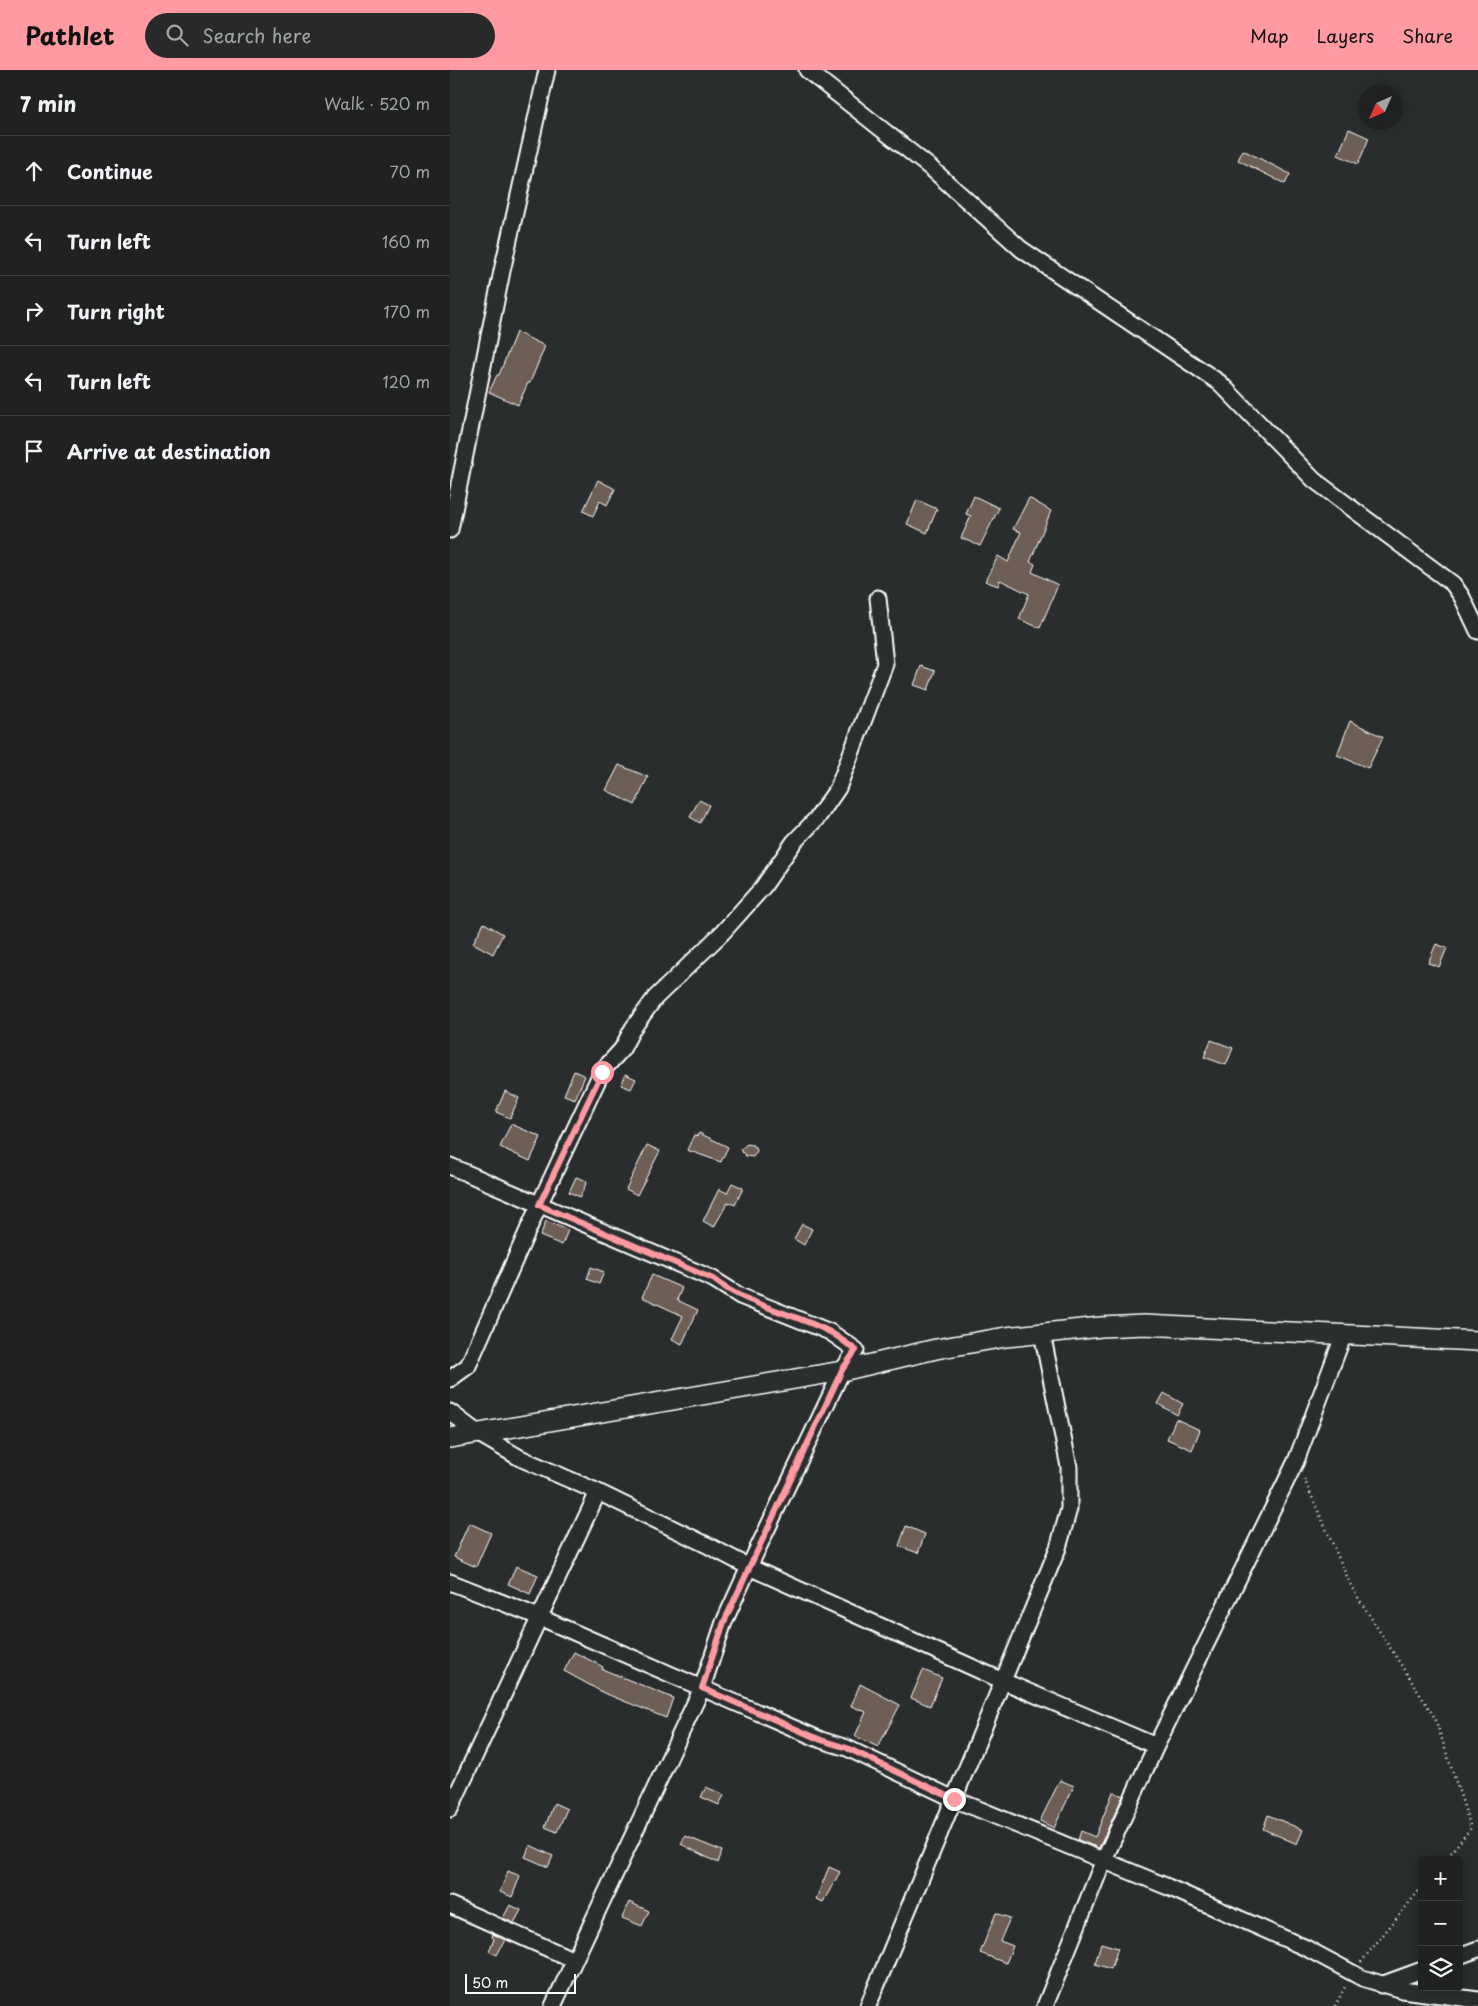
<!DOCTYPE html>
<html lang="en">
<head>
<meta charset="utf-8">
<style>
	body { margin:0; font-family:"Playpen Sans",sans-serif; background:#282a2a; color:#f1f3f6 }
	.controls { position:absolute; right:15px; bottom:15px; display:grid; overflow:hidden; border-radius:5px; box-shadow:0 2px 12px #0003 }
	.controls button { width:45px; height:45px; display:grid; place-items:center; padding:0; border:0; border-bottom:1px solid #3d3f40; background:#202222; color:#f1f3f6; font:25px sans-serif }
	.compass { position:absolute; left:908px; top:15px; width:45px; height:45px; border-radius:50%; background:#202222; box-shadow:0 2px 12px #0003; rotate:225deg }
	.scale { position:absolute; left:15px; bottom:12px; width:111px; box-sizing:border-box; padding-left:5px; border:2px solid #fff; border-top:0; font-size:14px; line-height:18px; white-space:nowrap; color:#fff; -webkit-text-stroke:4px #2a2d2e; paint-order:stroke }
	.stop { position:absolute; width:15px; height:15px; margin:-11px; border:4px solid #ff9aa2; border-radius:50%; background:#fff }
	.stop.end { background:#ff9aa2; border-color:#fff; box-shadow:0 1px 5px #0008 }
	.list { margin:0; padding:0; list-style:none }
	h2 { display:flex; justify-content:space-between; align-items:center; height:65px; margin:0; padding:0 20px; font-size:21px }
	h2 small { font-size:16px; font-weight:400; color:#a2a4a5 }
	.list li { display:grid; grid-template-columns:32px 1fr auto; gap:15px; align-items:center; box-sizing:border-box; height:70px; padding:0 20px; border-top:1px solid #3d3f40 }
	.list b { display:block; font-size:19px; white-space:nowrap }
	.list em { font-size:16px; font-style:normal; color:#a2a4a5 }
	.icon { flex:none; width:28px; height:28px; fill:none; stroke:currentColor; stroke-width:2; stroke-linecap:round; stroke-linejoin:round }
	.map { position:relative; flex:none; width:1028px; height:1936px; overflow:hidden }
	header { display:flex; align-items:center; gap:30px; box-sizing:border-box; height:70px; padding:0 25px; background:#ff9aa2; color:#111 }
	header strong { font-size:24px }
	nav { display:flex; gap:28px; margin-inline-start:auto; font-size:18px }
	.search { width:350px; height:45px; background:#282a2a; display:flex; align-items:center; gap:12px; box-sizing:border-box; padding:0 18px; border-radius:28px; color:#a2a4a5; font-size:19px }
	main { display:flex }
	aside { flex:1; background:#202222 }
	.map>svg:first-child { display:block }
	.building { fill:#6d5f54; stroke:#fff }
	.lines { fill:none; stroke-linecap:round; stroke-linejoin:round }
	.minor-casing { stroke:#fff; stroke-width:19 }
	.tertiary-casing { stroke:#fff; stroke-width:22 }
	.path { stroke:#fff; stroke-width:2.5; stroke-dasharray:1 4; stroke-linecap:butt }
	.minor { stroke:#2a2d2e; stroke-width:15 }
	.tertiary { stroke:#2a2d2e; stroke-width:19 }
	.route { stroke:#ff9aa2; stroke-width:6 }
</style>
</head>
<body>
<header>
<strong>Pathlet</strong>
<div class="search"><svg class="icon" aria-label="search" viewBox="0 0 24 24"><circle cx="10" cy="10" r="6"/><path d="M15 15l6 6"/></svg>Search here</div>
<nav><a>Map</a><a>Layers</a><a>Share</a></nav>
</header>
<main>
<aside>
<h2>7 min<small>Walk · 520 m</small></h2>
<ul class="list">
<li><svg class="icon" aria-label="ahead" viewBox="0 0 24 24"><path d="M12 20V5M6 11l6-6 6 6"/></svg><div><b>Continue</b></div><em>70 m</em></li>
<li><svg class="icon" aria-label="left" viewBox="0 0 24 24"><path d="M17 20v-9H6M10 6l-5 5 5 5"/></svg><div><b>Turn left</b></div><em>160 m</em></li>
<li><svg class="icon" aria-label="right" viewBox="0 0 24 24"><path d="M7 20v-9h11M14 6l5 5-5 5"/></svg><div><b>Turn right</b></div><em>170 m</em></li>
<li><svg class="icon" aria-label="left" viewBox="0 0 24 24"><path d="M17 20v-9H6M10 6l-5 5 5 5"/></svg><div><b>Turn left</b></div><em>120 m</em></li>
<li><svg class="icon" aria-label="arrive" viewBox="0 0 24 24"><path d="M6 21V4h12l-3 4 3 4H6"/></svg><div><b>Arrive at destination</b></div></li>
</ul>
</aside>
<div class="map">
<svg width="1028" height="1936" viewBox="0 0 1028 1936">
	<rect width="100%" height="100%" fill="#2a2d2e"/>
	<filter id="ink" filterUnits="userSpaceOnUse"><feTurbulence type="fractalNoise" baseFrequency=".02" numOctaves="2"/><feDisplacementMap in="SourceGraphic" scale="10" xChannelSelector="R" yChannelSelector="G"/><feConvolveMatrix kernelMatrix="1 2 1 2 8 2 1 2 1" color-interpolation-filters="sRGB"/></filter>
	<g filter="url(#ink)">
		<path class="building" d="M899,59L919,68L908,94L888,85Z
			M793,80L840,104L835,114L788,90Z
			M66,262L95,276L80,313H78L68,335L39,322L47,305H49Z
			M148,410L165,419L157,435L150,431L143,446L133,441Z
			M524,426L549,438L530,476L511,468L521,446L516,444Z
			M579,428L601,441L580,492L585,494L582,502L608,515L590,558L569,549L579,524L550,510L548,516L535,511L548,486L558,492L571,462L563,459Z
			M467,430L487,439L477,463L457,454Z
			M471,596L485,601L478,620L464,615Z
			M900,651L933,667L918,698L887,685Z
			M169,695L198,707L185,735L156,720Z
			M249,730L259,735L250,753L240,747Z
			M34,853L53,864L43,884L23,873Z
			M986,874L997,878L989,897L978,893Z
			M761,970L783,978L776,995L754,987Z
			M124,1001L135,1006L125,1029L114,1025Z
			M175,1004L186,1009L181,1019L171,1015Z
			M55,1021L69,1028L60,1048L46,1042Z
			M61,1054L91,1067L80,1091L50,1077Z
			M249,1063L278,1077L271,1092L237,1080L244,1065L247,1066Z
			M297,1074L303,1075L306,1078L307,1081L303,1087L296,1086L290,1080Z
			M197,1075L210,1081L187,1125L176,1119Z
			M126,1107L137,1111L130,1127L119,1122Z
			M282,1113L293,1118L285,1135L278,1132L264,1157L253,1151L269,1119L277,1123Z
			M96,1151L118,1160L112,1175L90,1166Z
			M352,1154L362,1159L354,1175L344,1169Z
			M141,1197L154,1202L149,1214L137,1209Z
			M202,1205L232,1218L227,1230L248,1240L232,1274L222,1269L233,1246L192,1227Z
			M714,1323L733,1334L727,1345L708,1334Z
			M726,1349L750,1360L742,1380L717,1369Z
			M19,1453L41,1463L26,1497L4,1487Z
			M456,1456L475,1464L468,1483L449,1476Z
			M66,1496L88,1505L80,1524L58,1514Z
			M124,1582L153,1597L152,1599L223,1628L216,1648L154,1623L114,1601Z
			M473,1600L492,1608L480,1636L461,1628Z
			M410,1614L450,1635L428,1677L405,1666L416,1642L401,1636Z
			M610,1710L624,1716L604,1758L590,1751Z
			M256,1717L274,1725L269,1735L251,1727Z
			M663,1722L673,1726L649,1778L628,1770L631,1761L645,1767Z
			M104,1733L117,1739L107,1762L95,1757Z
			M818,1745L853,1760L847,1774L813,1759Z
			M235,1766L272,1781L268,1793L231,1774Z
			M80,1775L103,1786L98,1797L75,1787Z
			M379,1797L390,1802L373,1832L366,1829Z
			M58,1801L70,1806L62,1827L50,1822Z
			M179,1832L199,1841L192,1856L172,1848Z
			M60,1835L71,1840L64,1853L53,1848Z
			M546,1843L560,1848L550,1871L563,1876L556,1893L530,1883Z
			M43,1864L55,1870L47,1885L39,1881L44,1869L42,1867Z
			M651,1873L668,1878L661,1899L645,1894Z"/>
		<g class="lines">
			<defs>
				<path id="minor" d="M357,0L482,99L571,179L770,313L864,410L1003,514L1012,527L1028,561
					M0,460L52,201L97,0
					M0,1096L263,1209L290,1226L380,1262L406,1280L392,1301L299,1497L274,1552L252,1618L103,1936
					M0,1309L18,1296L89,1135L152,1001L172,979L183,958L205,928L272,863L313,817L344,772L368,747L388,718L435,594L428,528
					M0,1342L29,1364L70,1388L148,1422L259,1476L299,1497L553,1611L706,1676
					M0,1512L89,1547L371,1670L397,1678L504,1729L718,1817L856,1878L912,1908L952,1920L1028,1930
					M0,1739L148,1422
					M0,1835L124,1890
					M1009,1886L1028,1879
					M931,1915L972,1900
					M418,1936L608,1478L619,1439V1397L592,1263
					M595,1936L653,1792L706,1676L846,1391L894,1264"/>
				<path id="tertiary" d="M0,1368L392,1301L486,1279L556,1267L651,1257L694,1255L1028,1271"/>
			</defs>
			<use href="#minor" class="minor-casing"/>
			<use href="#tertiary" class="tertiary-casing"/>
			<path class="path" d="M854,1409L902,1518L985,1648L1021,1758L995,1790
				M911,1892L972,1817
				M885,1936L896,1915"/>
			<use href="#minor" class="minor"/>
			<use href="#tertiary" class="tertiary"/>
		</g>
	</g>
	<g class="lines" filter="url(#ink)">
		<path class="route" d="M152,1002L89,1135L263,1209C297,1236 342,1242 380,1262C389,1267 397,1274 406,1280L392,1300L274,1552L252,1618L371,1670L397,1678L504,1729"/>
	</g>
</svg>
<div class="controls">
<button>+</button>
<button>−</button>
<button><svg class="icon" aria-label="layers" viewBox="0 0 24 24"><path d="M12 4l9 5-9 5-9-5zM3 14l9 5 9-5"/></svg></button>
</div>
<svg class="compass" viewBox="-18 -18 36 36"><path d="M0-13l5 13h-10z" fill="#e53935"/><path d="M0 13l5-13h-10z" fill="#a2a4a5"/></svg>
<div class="scale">50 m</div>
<div class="stop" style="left:152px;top:1002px"></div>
<div class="stop end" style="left:504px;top:1729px"></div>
</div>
</main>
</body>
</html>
